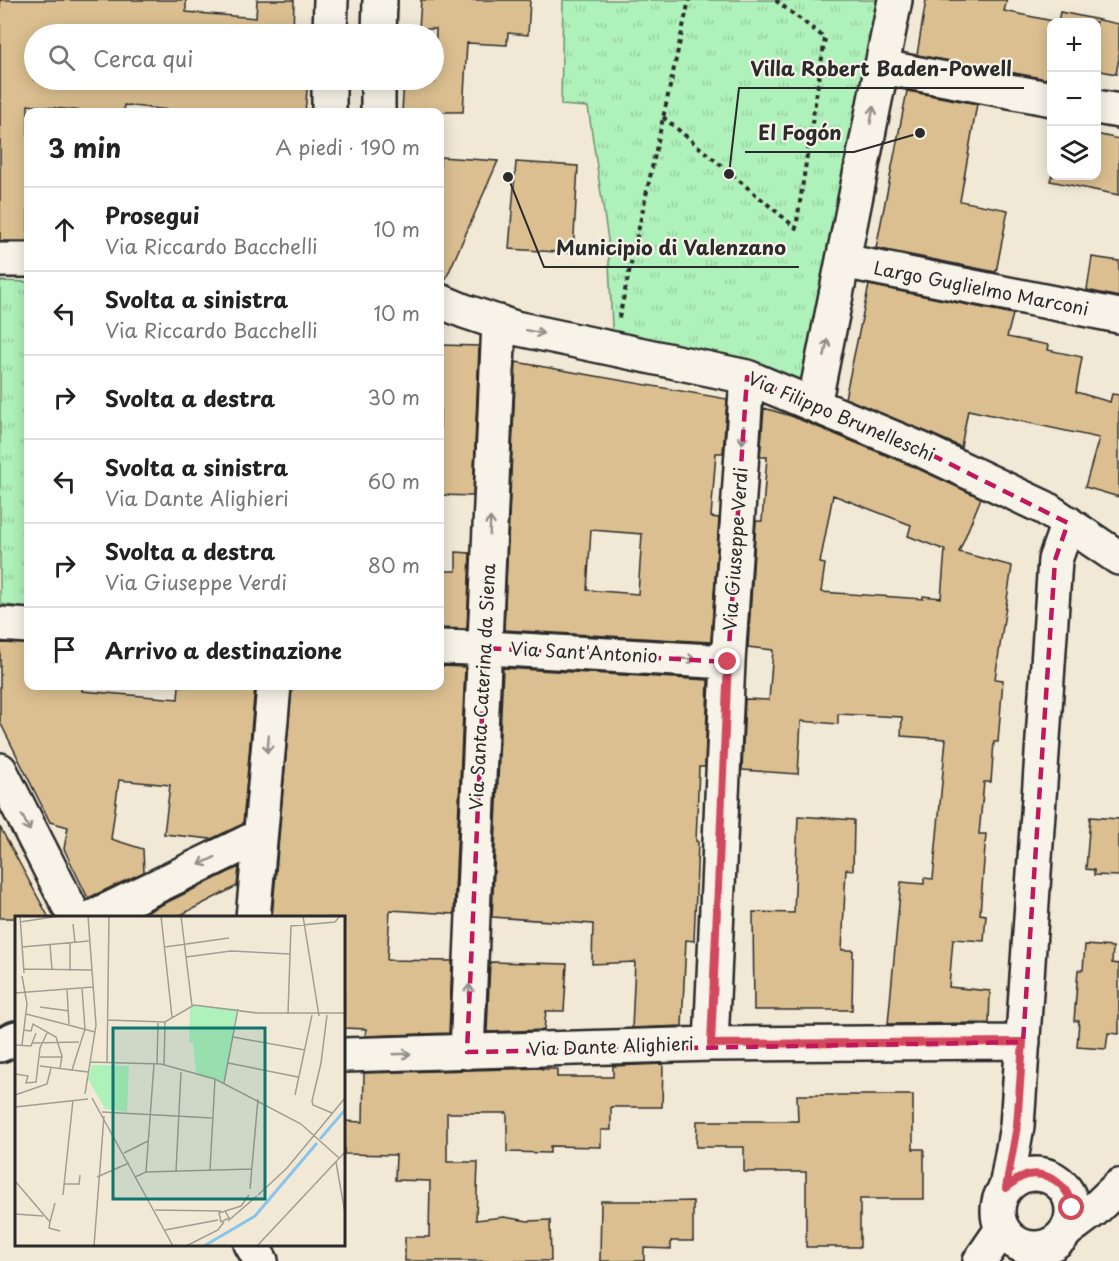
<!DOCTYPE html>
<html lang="it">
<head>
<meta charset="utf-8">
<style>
	body { margin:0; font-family:"Playpen Sans",sans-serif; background:#f6f6f6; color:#222 }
	.controls { position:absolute; right:18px; top:18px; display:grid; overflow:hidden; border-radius:12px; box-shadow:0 3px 15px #0003 }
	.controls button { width:54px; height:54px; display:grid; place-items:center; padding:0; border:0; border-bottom:2px solid #e0e0e0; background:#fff; color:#222; font:30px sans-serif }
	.stop { position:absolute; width:18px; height:18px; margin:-14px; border:4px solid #d1495b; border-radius:50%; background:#fff }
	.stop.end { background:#d1495b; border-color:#fff; box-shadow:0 2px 6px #0008 }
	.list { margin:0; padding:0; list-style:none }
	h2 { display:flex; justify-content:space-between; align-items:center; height:78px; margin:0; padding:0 24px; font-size:26px }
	h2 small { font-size:20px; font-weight:400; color:#767676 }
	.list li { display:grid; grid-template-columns:39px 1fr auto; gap:18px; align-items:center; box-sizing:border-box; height:84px; padding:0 24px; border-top:2px solid #e0e0e0 }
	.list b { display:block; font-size:22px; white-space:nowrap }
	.list p { margin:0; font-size:20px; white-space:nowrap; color:#767676 }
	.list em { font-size:20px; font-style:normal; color:#767676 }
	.icon { flex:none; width:33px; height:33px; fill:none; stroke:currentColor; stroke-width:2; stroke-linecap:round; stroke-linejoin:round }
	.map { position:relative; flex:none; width:1119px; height:1261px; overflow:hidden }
	.search { position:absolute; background:#fff; box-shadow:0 3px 15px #0003; left:24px; top:24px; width:420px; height:66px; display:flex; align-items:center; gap:15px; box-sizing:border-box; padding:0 21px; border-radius:33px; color:#767676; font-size:22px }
	.panel { position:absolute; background:#fff; box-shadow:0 3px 15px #0003; left:24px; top:108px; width:420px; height:582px; border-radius:12px }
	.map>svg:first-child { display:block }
	.park { fill:url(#park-tufts); stroke:#6d8e72; stroke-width:1.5 }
	.building { fill:#dbbf90; stroke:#2b2b2b; stroke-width:1.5; fill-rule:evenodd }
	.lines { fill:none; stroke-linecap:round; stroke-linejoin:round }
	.minor-casing { stroke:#2b2b2b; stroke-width:38 }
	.tertiary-casing { stroke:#2b2b2b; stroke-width:38 }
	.path { stroke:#2b2b2b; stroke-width:4; stroke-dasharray:4.5 4.5; stroke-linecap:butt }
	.minor { stroke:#f7f3e8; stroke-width:33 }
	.tertiary { stroke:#f7f3e8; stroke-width:33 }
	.oneway { stroke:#918f8a }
	.route { stroke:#d1495b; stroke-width:8 }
	.marked { fill:none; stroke:#c2185b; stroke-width:4.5; stroke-dasharray:12 8; stroke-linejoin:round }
	.labels { text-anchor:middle; stroke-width:4.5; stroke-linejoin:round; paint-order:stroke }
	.street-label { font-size:18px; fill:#2b2b2b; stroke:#f7f3e8 }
	.inset-river { fill:none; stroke:#8bc4ea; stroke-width:3 }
	.inset-road { fill:none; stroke:#a29d92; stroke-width:1.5 }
	.view { fill:#0f766e; fill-opacity:0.15; stroke:#0f766e; stroke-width:3 }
	.inset-edge { fill:none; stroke:#2b2b2b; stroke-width:3 }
	.leader { fill:none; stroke:#2b2b2b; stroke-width:2 }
	.callout-dot { fill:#2b2b2b; stroke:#f7f3e8; stroke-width:2 }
	.callout-label { font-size:20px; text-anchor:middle; font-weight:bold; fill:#2b2b2b; stroke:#f7f3e8; stroke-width:4.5; stroke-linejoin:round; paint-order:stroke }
</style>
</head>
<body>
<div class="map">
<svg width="1119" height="1261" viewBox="0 0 1119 1261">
	<defs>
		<pattern id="park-tufts" width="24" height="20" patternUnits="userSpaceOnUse" patternTransform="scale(1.5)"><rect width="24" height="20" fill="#aff1ba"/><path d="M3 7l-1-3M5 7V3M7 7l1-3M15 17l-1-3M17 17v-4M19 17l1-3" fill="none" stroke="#97cfa0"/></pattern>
	</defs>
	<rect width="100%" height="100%" fill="#f1e9d6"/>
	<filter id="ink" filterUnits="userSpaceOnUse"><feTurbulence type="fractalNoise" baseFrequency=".0167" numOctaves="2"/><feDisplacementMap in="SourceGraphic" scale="12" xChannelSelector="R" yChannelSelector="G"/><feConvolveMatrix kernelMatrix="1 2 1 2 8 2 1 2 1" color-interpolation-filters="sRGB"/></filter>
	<g filter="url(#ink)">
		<path class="park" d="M563,0H895L814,405L613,348L608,240L588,107L561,105Z
			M0,281L28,282V608L0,604Z"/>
		<path class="building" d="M0,0H186V12L256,18L257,0H294L293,34H34V80H308L305,112H188L124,105V112H92L28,105V241H0Z
			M421,0H530L528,35L508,33L507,45L467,43L463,112H402L404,80L435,82L436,29H419Z
			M926,0H1007L1004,11L1058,22L1060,12L1119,24V58L1116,74L1096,70V22H1052V80L917,55Z
			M907,91L977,104L960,201L1008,210L996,272L876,248Z
			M1096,134L1119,139V195L1050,181L1052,174V176H1096Z
			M440,157L498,161L444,283H440Z
			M516,162L578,166L573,253L509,249Z
			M1092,257L1119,261V297L1087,290Z
			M869,285L1013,314L1007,337L1049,345L1048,350L1082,357L1076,392L1110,402L1112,394L1119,395V497L1085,487L1099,438L968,410L961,447L927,432L845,398Z
			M440,345L479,346L473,496L440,495Z
			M516,362L727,399L723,453H716L711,517L719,518L711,642L504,630ZM591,530L642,534L638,594L587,590Z
			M764,408L791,416L912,466L981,498L959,552L1012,566L995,679L1003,680L998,742H994L991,782H984L979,834H986L980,914L986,915L984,941L953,939L949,987L990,991L989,1023L888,1024L901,882L924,884V878L933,879L946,739L901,736L902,717L838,714V724L801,721L798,774L742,770L745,699L769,700L773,650L748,647L756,521H762L767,457H760ZM833,495L911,525L908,536L945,550L941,598L923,596V599L821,592L825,564L820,563Z
			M456,552L470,553L467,629L440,628V571H456Z
			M0,643L28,644V686H83L82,691L178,699L179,686H255L243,824L211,839L164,834L170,785L119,780L111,839L143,849L144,872L88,898L64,849L68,827L50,822L0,722Z
			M440,666L465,667L454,914L390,910L387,960L452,961L449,1033L365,1036L366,1029L344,1028V918H272L292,686H440Z
			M503,668L708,680L705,767H699L696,841L698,842L694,941L686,940L682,1026L632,1028L635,962L592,964L593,924L492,917Z
			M798,816L854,820L853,870L846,869L842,950H853L852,1010H754L753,912L794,913Z
			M1090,817L1119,819V876L1094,875V870L1086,869Z
			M0,827L49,918H0Z
			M239,867L237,886L175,918H135Z
			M1085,945L1113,947L1112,963L1119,964V1034L1108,1033L1106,1049L1077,1047L1079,1021H1074L1078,970H1083Z
			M490,962L567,964L564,1011H546L544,1030L487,1032Z
			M663,1064L662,1107H611V1130H601V1147L550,1146V1153L507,1152V1113H447V1162H478L476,1220L504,1217L528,1221L550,1220L551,1261H405V1237H429L430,1181L395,1180L396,1155L344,1154V1121L363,1122L364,1073L542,1068V1069H557V1077H613V1066Z
			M797,1095H913V1149H924V1199H860V1247H806V1172H744V1147H696L697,1121H798Z
			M601,1201H650V1202L693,1201V1241H671V1249L644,1248V1261H600Z"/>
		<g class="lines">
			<defs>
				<path id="minor" d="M330,34L331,0
					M379,34L380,0
					M882,67L1052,99
					M1096,107L1119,111
					M329,112V80
					M378,112V80
					M0,260H28
					M843,261L1119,316
					M440,301L464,311L515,328L747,377L920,449L1045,508L1119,558
					M814,405L895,0
					M0,624L28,626
					M440,647L504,649L728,662
					M91,918L260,836
					M253,918L274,686
					M711,1044L728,662L747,377
					M0,1045L16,1038
					M467,1052L499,322
					M344,1055L711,1044L1023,1042
					M998 1211a37 37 0 1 1 74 0a37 37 0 1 1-74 0Z
					M1006,1188L1017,1126L1055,560L1068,523
					M1070,1228L1094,1210L1119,1186
					M980,1261L1002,1229"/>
				<path id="tertiary" d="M0,770L75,918
					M251,1244L261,1261"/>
			</defs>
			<use href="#minor" class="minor-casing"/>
			<use href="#tertiary" class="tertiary-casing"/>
			<path class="path" d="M663,117L796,228L825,38L775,0
				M619,318L689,0"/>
			<use href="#minor" class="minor"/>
			<use href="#tertiary" class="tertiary"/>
		</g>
		<defs><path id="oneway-shaft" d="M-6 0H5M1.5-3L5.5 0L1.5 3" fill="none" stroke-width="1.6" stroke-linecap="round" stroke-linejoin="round" transform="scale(1.5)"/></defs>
		<g class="oneway">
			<use href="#oneway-shaft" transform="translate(872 115) rotate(-79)"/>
			<use href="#oneway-shaft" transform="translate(535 332) rotate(12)"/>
			<use href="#oneway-shaft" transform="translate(826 348) rotate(-79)"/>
			<use href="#oneway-shaft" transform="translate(743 435) rotate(94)"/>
			<use href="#oneway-shaft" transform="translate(490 526) rotate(-88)"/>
			<use href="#oneway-shaft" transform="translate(687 659) rotate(3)"/>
			<use href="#oneway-shaft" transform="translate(268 744) rotate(95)"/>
			<use href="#oneway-shaft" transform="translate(26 823) rotate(63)"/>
			<use href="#oneway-shaft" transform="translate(207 861) rotate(154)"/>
			<use href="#oneway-shaft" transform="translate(469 993) rotate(-87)"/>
			<use href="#oneway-shaft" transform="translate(402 1054) rotate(-2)"/>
		</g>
	</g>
	<g class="lines" filter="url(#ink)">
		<path class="route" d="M728,662L711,1044L1023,1042L1017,1126L1006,1188C1011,1185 1016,1179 1022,1177C1037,1170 1056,1177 1065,1190C1069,1195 1071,1202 1072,1208"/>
	</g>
	<path class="marked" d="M747,377L920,449L1068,523L1055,560L1023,1042L467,1052L485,648L728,662Z"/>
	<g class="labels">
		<g class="street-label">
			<text transform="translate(981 289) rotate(11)" y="6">Largo Guglielmo Marconi</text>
			<text transform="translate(841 417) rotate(23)" y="6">Via Filippo Brunelleschi</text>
			<text transform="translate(736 549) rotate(-86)" y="6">Via Giuseppe Verdi</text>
			<text transform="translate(584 653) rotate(3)" y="6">Via Sant'Antonio</text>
			<text transform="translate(483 687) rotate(-87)" y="6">Via Santa Caterina da Siena</text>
			<text transform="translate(611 1047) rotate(-2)" y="6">Via Dante Alighieri</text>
		</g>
	</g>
	<g transform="translate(15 916)">
		<rect width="330" height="330" fill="#f1e9d6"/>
		<path d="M179,89L223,93L209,167L181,159L178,127L174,126L175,93ZM77,149L114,150L112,196L90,193L73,163Z" fill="#aff1ba"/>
		<path class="inset-river" d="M305,223L330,194M189,330L240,300L302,227"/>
		<path class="inset-road" d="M5,0L9,57M146,0L157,101M166,0L177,90M288,0L304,100M5,6L44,0M58,8L60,27M35,29L37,54M7,31L74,25M150,31L214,22M171,41L216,35L275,38M9,53L77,54M55,55V27M52,74L54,108M0,77L78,71M25,91L54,95M11,98L80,116M273,98L276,10L320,6L325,0M312,99L306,147L297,185L298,189L317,197M92,104L150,106L179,89L242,97H330M8,114L16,115L18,108L41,121L47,140L45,153M218,121L290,134M18,127L64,126M0,129L16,130L21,117M7,129L12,88L7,60M25,141H47M75,146L146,148L200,163L286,208L324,242M92,147L94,0M213,147L283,161M142,148L143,107M149,149L150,106M25,150L73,156M57,154L70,113L67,72M0,158L13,160L11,167L21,166L25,132L32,117M209,167L223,93M70,178L81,109L73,0M0,179L32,168L36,152M280,179L297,99M77,182L158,330M0,191L73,183M87,196L197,202M109,237L133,225M321,246L330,297M195,254L200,163M161,255L166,156M131,256L139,148M82,261L114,247M120,261L131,256L237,253M0,265L35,306L34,312L45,315M49,268H64L65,259M235,273L243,183M48,279L58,184M243,279L272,252L330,182M140,294L206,295M210,295L214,302L206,306L204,297L226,290L234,279M0,298L28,300M213,305L242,280M35,306L40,287M150,314L203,304M79,330L89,200M171,330L203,314L209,306M242,330L330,236"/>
		<path class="view" d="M98,112H250V283H98Z"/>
		<rect width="330" height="330" class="inset-edge"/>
	</g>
	<path class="leader" d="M729 174L739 88H1024M920 133L854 152H745M508 177L544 267H799"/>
	<g class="callout-dot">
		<circle cx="729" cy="174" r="6"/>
		<circle cx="920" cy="133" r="6"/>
		<circle cx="508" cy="177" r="6"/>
	</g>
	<g class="callout-label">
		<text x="881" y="76">Villa Robert Baden-Powell</text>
		<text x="800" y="140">El Fogón</text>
		<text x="671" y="255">Municipio di Valenzano</text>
	</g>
</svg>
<div class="controls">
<button>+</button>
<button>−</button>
<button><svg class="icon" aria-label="layers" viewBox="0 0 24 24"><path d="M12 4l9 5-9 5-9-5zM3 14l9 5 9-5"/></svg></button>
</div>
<div class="stop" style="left:1072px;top:1208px"></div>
<div class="stop end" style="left:728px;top:662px"></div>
<div class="search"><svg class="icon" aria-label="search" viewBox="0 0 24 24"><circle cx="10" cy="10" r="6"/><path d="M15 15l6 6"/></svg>Cerca qui</div>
<section class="panel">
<h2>3 min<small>A piedi · 190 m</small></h2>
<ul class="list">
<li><svg class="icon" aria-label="ahead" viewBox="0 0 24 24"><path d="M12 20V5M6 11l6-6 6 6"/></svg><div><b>Prosegui</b><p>Via Riccardo Bacchelli</p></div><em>10 m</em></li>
<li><svg class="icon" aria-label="left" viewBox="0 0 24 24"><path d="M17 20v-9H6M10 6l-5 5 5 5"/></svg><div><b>Svolta a sinistra</b><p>Via Riccardo Bacchelli</p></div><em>10 m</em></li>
<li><svg class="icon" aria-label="right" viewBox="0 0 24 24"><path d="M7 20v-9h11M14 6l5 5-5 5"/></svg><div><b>Svolta a destra</b></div><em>30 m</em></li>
<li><svg class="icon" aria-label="left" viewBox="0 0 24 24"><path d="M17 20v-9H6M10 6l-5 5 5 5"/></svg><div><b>Svolta a sinistra</b><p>Via Dante Alighieri</p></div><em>60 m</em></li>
<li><svg class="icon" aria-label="right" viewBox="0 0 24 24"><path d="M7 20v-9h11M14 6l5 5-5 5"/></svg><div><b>Svolta a destra</b><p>Via Giuseppe Verdi</p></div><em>80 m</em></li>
<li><svg class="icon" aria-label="arrive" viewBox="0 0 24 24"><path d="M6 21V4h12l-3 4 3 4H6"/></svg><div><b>Arrivo a destinazione</b></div></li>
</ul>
</section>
</div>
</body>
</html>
